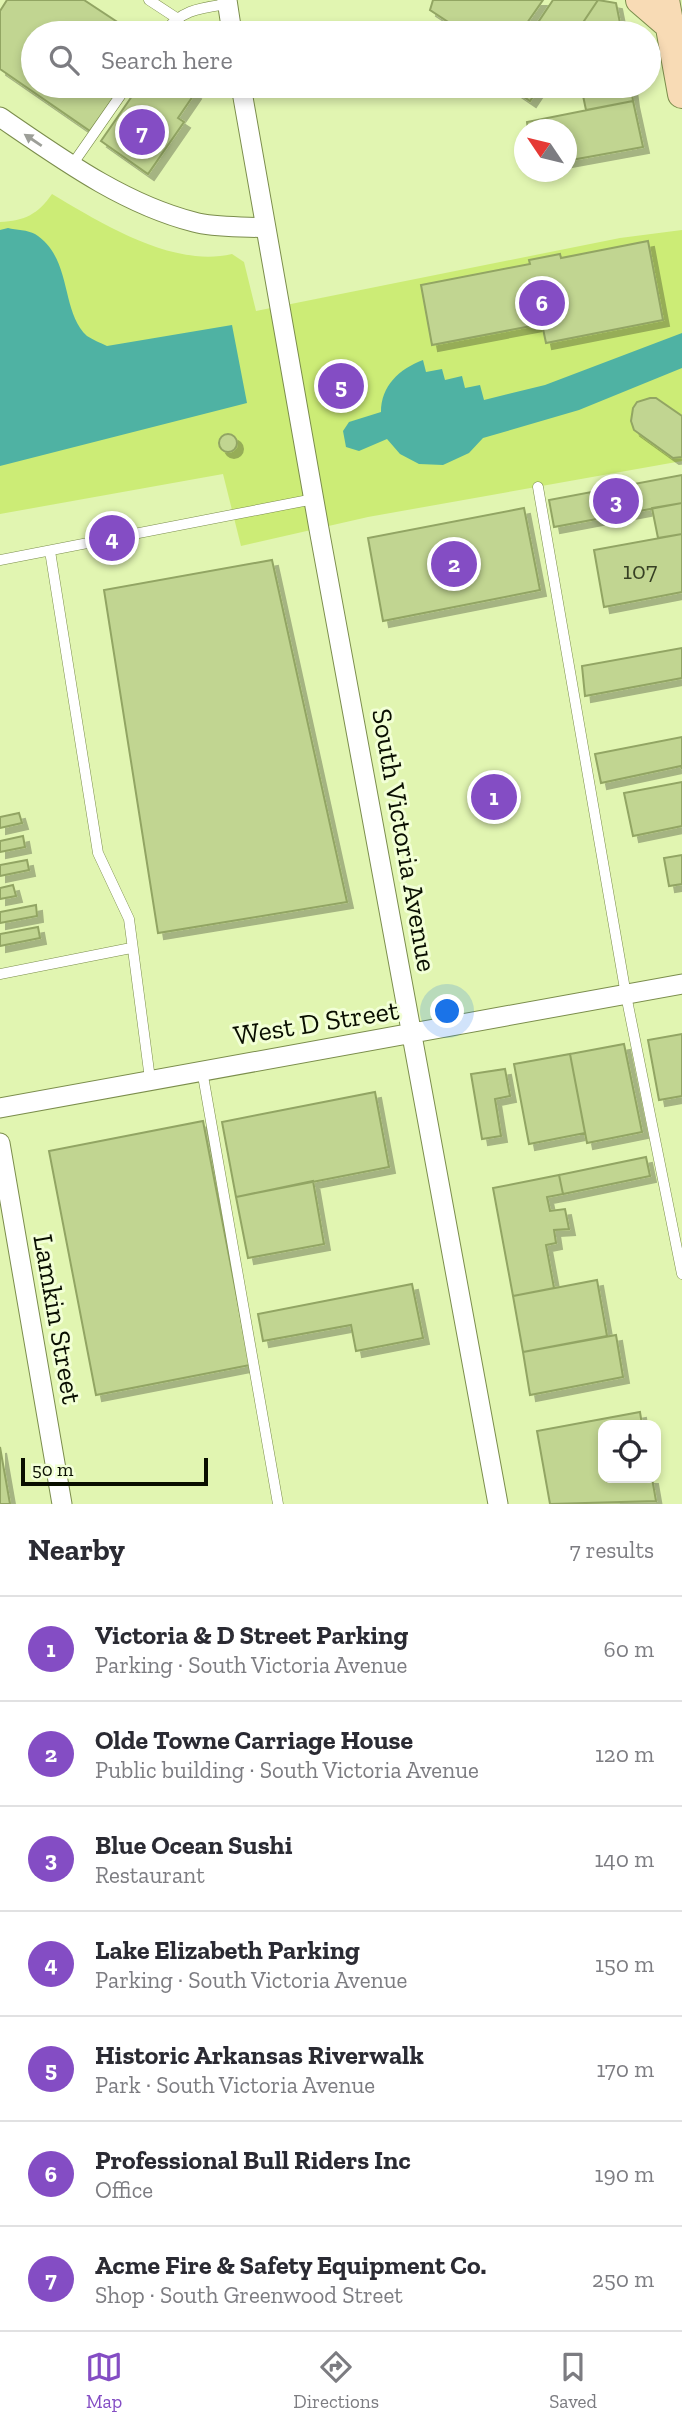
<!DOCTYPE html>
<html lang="en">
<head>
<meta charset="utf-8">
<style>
	body { margin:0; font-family:"Zilla Slab",serif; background:#f7f7f7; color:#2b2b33 }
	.controls { position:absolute; right:21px; bottom:21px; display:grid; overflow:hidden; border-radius:14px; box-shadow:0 4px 10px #0003 }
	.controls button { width:63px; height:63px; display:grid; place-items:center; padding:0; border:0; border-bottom:2px solid #e1e1e2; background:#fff; color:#2b2b33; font:35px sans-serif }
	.compass { position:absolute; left:514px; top:119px; width:63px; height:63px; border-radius:50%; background:#fff; box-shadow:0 4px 10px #0003; rotate:305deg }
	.scale { position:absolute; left:21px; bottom:18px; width:187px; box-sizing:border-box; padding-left:7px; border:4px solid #090e00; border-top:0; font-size:19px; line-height:24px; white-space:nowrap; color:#090e00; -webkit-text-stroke:5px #f2ffd6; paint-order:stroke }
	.you { position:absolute; left:448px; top:1012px; width:24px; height:24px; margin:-18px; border:5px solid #fff; border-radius:50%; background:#1a73e8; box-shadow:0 0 0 10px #1a73e833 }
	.badge { display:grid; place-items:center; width:46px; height:46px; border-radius:50%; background:#844dc4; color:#fff; font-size:23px; font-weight:700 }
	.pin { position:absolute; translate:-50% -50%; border:4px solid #fff; box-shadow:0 2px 7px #0006 }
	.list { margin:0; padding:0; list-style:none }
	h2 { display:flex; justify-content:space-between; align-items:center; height:91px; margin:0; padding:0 28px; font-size:30px }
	h2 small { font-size:23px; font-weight:400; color:#7c7c81 }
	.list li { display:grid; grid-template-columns:46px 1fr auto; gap:21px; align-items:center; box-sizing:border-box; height:105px; padding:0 28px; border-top:2px solid #e1e1e2 }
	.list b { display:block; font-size:26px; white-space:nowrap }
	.list p { margin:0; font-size:23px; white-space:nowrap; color:#7c7c81 }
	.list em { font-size:23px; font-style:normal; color:#7c7c81 }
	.icon { flex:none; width:38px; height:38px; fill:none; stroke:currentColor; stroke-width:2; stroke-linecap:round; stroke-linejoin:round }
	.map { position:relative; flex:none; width:682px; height:1504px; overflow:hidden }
	.search { position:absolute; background:#fff; box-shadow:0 4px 10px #0003; left:21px; right:21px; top:21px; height:77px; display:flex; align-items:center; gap:18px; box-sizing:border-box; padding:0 24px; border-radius:38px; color:#7c7c81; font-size:26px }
	.sheet { height:826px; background:#fff }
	nav { display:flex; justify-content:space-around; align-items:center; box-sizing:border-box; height:98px; border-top:2px solid #e1e1e2; background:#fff; font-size:19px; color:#7c7c81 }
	nav a { display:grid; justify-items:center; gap:4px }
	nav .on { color:#844dc4 }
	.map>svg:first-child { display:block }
	.green { fill:#ccec76 }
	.water { fill:#4fb2a3 }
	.building { fill:#c1d591; stroke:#92a564; stroke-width:2; filter:url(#shadow) }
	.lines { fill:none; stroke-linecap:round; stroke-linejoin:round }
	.lane-casing { stroke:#7b8d4c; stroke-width:11 }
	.street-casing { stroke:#7b8d4c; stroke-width:21 }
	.secondary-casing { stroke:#7b8d4c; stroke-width:30 }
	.lane { stroke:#fff; stroke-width:10 }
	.street { stroke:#fff; stroke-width:19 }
	.secondary { stroke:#f8dbb5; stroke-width:28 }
	.oneway { fill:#9d9f99 }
	.labels { text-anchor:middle; stroke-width:6; stroke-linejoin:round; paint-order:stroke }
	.number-label { font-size:24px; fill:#374024 }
	.street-label { font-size:28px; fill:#090e00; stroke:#f2ffd6 }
</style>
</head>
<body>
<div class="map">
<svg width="682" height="1504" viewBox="0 0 682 1504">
	<defs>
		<filter id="shadow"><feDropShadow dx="6" dy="6" stdDeviation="0" flood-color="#0004"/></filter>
	</defs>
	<rect width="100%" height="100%" fill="#e1f5b1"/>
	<path class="green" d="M52,194C101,223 172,268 232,254L244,262L256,311L620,238L682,230V461L368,517L241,546L223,474L0,514V222C25,221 38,214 52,194Z"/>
	<path class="water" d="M8,228C16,230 28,230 35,234C73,258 60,311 87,336C93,340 101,343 107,346L232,325L247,403L0,466V230Z
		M682,333V368L579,410L483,438L469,453L443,465L419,464L400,454L387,439L359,451L346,447L343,431L349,422L381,412C381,386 399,369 423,360L426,372L442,369L445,380L462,376L465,388L480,385L484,400L545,385Z"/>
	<path class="building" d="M7,0H84L134,33H33V86H122L90,131L0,69V11Z
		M433,0H543L520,33H475L477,31L466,23L462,31L430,10Z
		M553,0H598L576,33H531Z
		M598,0L616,3L622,33H576Z
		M139,86H185L195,93L178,118L184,122L148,174L101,141Z
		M508,86H540L530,101Z
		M581,86H631L633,101L586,110Z
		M633,101L643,147L566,161V130H528L527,122Z
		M648,241L663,320L546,343L542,324L432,345L421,285L530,264L529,260L560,254L561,258Z
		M650,398H656L682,416V457L673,458L634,430L631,421L633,408L637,402Z
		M219 443a9 9 0 1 1 18 0a9 9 0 1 1-18 0Z
		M682,475V503L554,527L549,500Z
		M682,503V534L658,538L652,508Z
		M524,508L540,590L383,621L368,538Z
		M682,534V592L604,607L594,550Z
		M272,560L347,902L158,933L104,590Z
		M682,648V678L585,696L582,666Z
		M682,737V769L681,766L601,783L595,754Z
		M682,782V826L633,836L624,793Z
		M19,813L22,823L0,828V817Z
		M23,836L25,847L0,852V841Z
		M682,855V884L669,886L664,858Z
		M27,860L29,870L0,876V865Z
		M13,885L16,896L0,899V888Z
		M36,905L37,916L0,923V912Z
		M38,927L40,938L0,946V934Z
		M682,1034V1096L659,1100L648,1040Z
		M624,1044L642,1132L587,1143L570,1054Z
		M570,1054L585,1133L529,1144L514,1064Z
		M505,1069L510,1096L495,1099L501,1136L482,1139L471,1074Z
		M375,1092L389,1167L236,1197L222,1122Z
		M203,1121L250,1365L96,1395L49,1151Z
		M646,1157L650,1176L563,1194L559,1175Z
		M559,1175L563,1194L547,1197L550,1211L565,1209L569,1229L554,1230L556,1243L546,1245L554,1288L513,1296L493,1188Z
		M313,1181L324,1244L248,1258L236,1197Z
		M597,1280L607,1336L523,1352L513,1296Z
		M412,1284L423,1338L356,1351L351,1325L263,1341L258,1314Z
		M616,1335L623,1377L530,1395L523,1352Z
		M640,1412L642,1425H603V1478H652L656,1501L550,1504L537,1431Z
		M0,1447L10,1504H0Z"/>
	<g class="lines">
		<defs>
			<path id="lane" d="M149,0L175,17
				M164,33C180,10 200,8 227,4
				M72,165L127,86
				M538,487L626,995L682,1274
				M50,551L98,853L129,919L150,1079
				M0,560L314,499
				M0,974L131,948
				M202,1070L278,1504"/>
			<path id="street" d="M227,0L232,33
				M241,86L319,529L498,1504
				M0,117C60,158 123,204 194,222C216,228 242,226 264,228
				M0,1108L682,984
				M0,1143L62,1504"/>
			<path id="secondary" d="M640,0L669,25
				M665,0L682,94"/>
		</defs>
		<use href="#lane" class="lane-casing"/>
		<use href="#street" class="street-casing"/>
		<use href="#secondary" class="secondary-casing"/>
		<use href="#lane" class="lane"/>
		<use href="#street" class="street"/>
		<use href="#secondary" class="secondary"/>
	</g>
	<defs><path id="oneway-solid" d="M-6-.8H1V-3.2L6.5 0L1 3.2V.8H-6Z" transform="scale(1.75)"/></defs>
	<use class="oneway" href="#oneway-solid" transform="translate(33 140) rotate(-146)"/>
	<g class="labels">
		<g class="number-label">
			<text x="640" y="579">107</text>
		</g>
		<g class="street-label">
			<text transform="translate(405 840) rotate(80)" y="10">South Victoria Avenue</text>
			<text transform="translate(316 1022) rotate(-9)" y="10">West D Street</text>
			<text transform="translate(58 1319) rotate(80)" y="10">Lamkin Street</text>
		</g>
	</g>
</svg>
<div class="controls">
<button><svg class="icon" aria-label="locate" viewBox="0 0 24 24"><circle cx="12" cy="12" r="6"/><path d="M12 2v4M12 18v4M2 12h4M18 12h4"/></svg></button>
</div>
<svg class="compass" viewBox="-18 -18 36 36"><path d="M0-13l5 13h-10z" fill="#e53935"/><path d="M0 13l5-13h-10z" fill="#7c7c81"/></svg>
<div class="scale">50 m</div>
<div class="you"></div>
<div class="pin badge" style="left:494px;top:797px">1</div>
<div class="pin badge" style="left:454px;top:564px">2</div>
<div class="pin badge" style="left:616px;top:501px">3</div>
<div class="pin badge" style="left:112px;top:538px">4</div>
<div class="pin badge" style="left:341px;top:386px">5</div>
<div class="pin badge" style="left:542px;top:303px">6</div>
<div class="pin badge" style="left:142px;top:132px">7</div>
<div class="search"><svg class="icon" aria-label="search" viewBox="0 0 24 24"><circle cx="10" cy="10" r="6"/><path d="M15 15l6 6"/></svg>Search here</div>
</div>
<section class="sheet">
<h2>Nearby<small>7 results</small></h2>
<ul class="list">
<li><span class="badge">1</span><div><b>Victoria &amp; D Street Parking</b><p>Parking · South Victoria Avenue</p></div><em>60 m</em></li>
<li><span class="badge">2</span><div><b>Olde Towne Carriage House</b><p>Public building · South Victoria Avenue</p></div><em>120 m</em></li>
<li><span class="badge">3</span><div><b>Blue Ocean Sushi</b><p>Restaurant</p></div><em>140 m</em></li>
<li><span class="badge">4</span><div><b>Lake Elizabeth Parking</b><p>Parking · South Victoria Avenue</p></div><em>150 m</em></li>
<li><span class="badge">5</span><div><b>Historic Arkansas Riverwalk</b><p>Park · South Victoria Avenue</p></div><em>170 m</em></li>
<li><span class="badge">6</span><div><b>Professional Bull Riders Inc</b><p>Office</p></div><em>190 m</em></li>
<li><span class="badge">7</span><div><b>Acme Fire &amp; Safety Equipment Co.</b><p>Shop · South Greenwood Street</p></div><em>250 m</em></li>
</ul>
</section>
<nav>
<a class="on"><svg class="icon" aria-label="map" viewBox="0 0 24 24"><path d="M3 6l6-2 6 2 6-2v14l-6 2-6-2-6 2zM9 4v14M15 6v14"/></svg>Map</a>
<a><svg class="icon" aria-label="directions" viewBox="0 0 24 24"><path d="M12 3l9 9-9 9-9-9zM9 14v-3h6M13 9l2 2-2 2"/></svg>Directions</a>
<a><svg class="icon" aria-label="saved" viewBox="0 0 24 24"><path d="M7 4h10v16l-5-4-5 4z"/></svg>Saved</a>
</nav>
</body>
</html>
